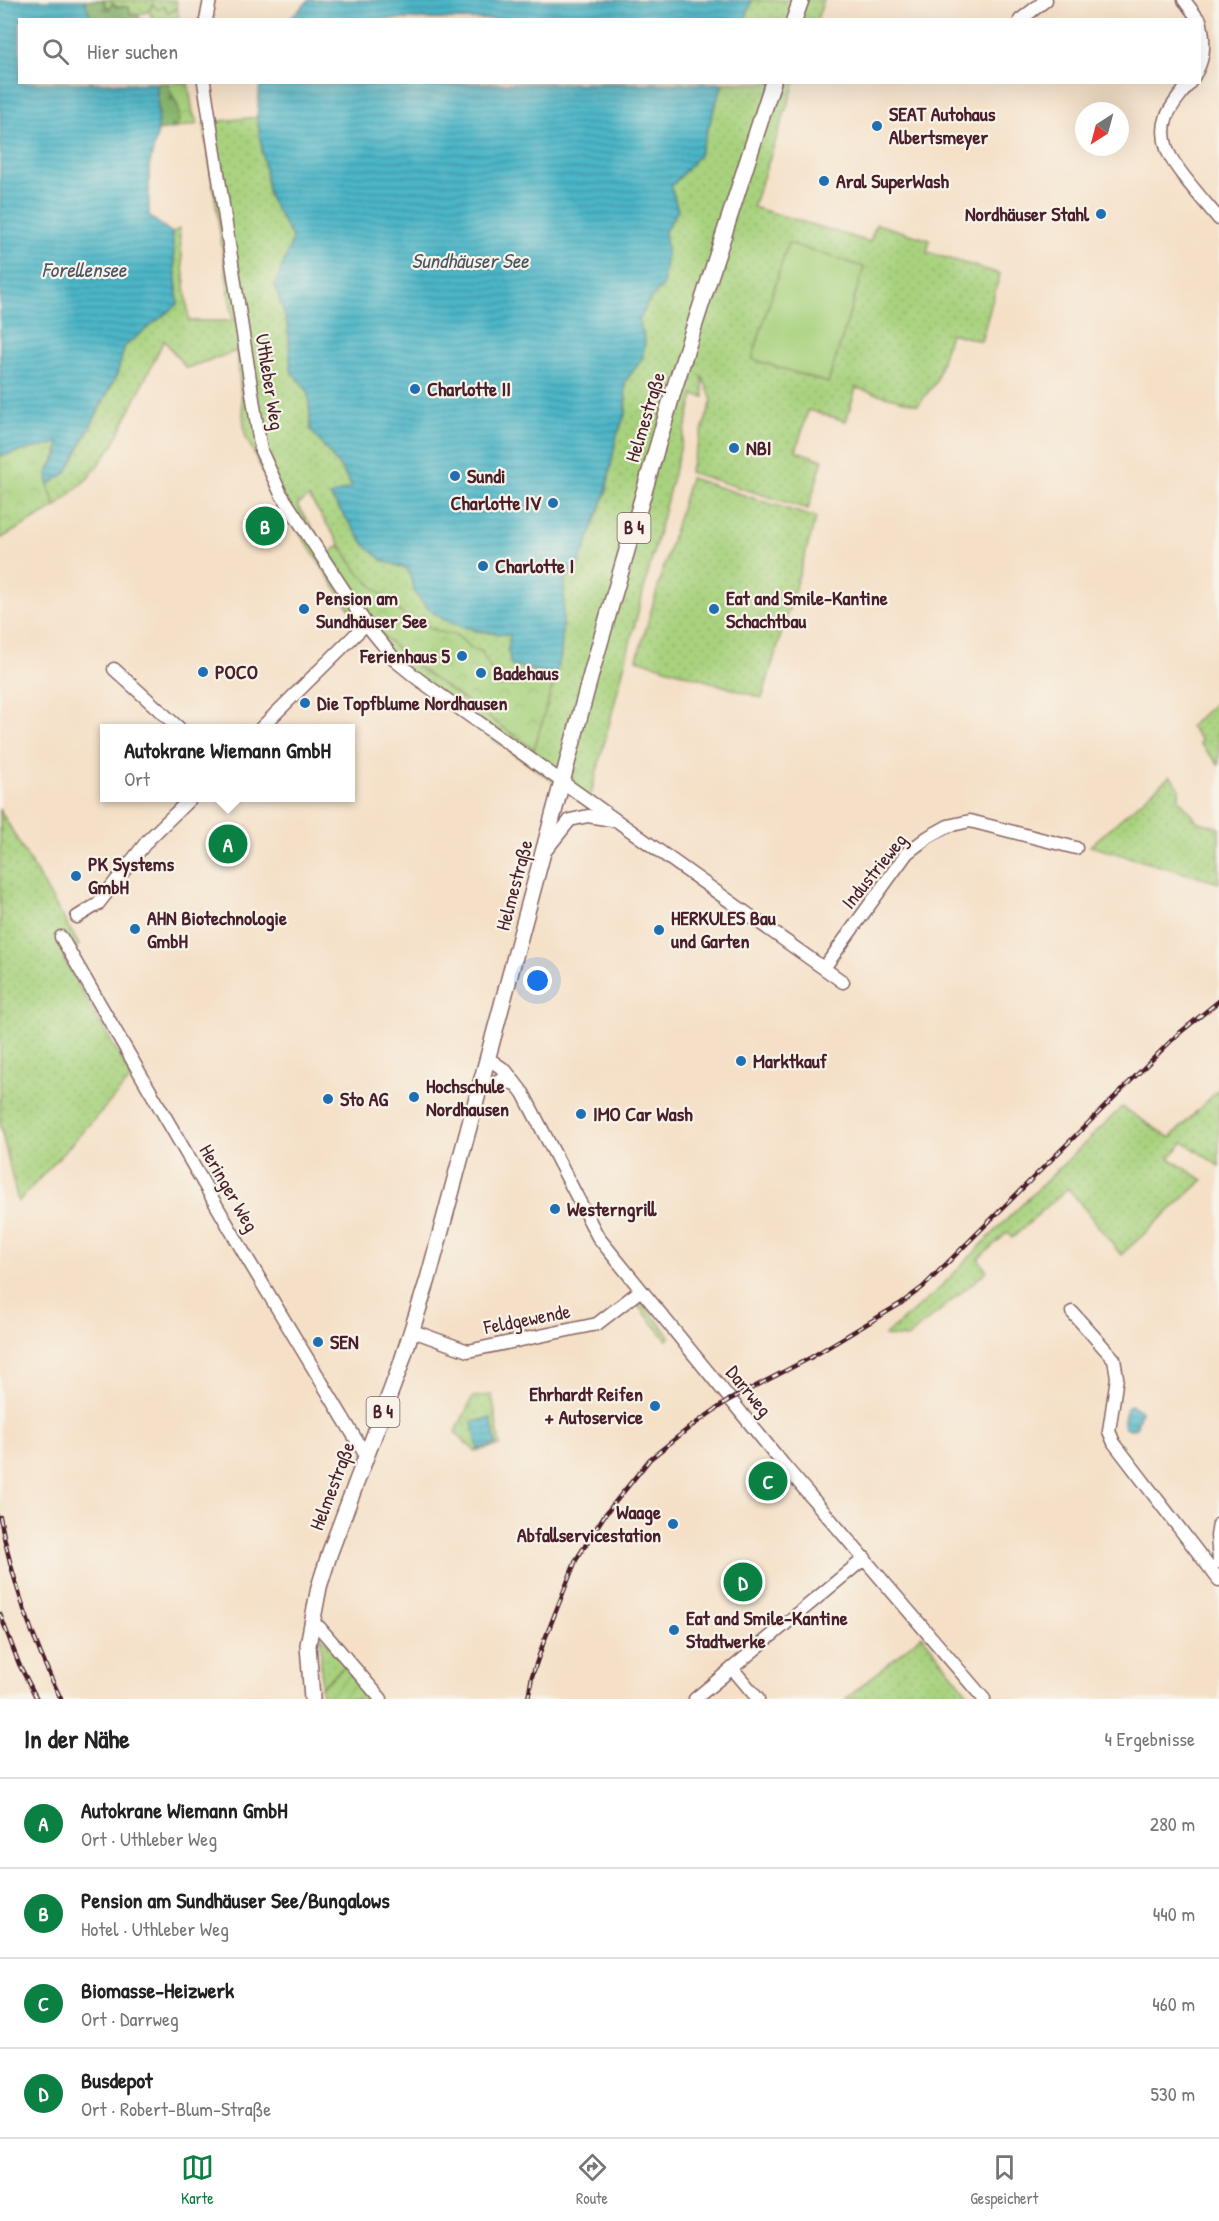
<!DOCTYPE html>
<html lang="de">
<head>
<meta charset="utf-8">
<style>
	body { margin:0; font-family:"Patrick Hand",sans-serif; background:#f6f6f6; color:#222 }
	.compass { position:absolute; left:1075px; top:102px; width:54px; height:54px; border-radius:50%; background:#fff; box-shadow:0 6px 24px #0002; rotate:216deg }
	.you { position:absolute; left:538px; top:981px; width:21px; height:21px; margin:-15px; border:4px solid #fff; border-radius:50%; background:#1a73e8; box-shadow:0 0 0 9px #1a73e833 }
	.badge { display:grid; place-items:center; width:39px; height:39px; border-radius:50%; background:#0b8043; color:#fff; font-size:20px; font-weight:700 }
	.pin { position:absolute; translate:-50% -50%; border:3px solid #fff; box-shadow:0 2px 6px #0006 }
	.popup { position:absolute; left:100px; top:724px; width:255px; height:78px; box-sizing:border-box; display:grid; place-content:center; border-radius:0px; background:#fff; filter:drop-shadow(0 2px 4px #0005); font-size:20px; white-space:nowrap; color:#767676 }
	.popup b { font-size:22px; color:#222 }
	.popup::after { content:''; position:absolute; left:50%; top:100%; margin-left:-12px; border:12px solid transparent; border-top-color:#fff }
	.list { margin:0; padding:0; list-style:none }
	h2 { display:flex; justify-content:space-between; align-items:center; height:78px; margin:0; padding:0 24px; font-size:26px }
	h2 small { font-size:20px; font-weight:400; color:#767676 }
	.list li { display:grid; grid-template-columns:39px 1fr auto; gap:18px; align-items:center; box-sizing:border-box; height:90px; padding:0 24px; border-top:2px solid #e0e0e0 }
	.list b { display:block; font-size:22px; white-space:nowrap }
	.list p { margin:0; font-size:20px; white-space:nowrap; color:#767676 }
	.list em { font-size:20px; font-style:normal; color:#767676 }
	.icon { flex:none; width:33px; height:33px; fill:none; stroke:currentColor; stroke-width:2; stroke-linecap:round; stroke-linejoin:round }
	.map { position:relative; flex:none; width:1219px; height:1699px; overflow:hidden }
	.search { position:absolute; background:#fff; box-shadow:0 6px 24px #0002; left:18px; right:18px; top:18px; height:66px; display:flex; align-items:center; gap:15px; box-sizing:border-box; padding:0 21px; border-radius:0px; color:#767676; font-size:22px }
	.sheet { height:438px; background:#fff }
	nav { display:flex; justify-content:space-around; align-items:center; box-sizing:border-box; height:84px; border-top:2px solid #e0e0e0; background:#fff; font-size:16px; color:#767676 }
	nav a { display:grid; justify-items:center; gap:3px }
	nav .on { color:#0b8043 }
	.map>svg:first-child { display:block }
	.grass { fill:url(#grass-dots); stroke:#797854; stroke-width:1.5; fill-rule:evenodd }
	.forest { fill:url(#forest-firs); stroke:#686a4c; stroke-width:1.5 }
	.park { fill:url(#park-crowns); stroke:#797854; stroke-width:1.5 }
	.garden { fill:url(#garden-furrows); stroke:#797854; stroke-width:1.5 }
	.pitch { fill:#a8d27e; stroke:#797854; stroke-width:1.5 }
	.water { fill:url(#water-rules); stroke:#4a6a79; stroke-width:1.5 }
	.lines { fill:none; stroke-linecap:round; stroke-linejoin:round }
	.minor-casing { stroke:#866362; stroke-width:15 }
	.major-casing { stroke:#866362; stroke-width:18 }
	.minor { stroke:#fff; stroke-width:12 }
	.major { stroke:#fff; stroke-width:15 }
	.rail-casing { stroke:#4a1f2b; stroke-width:4.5 }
	.rail { stroke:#f7f3e8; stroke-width:2; stroke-dasharray:7; stroke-linecap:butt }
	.poi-dot { fill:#1f6fb2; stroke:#f7f3e8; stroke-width:2 }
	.labels { text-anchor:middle; stroke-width:4.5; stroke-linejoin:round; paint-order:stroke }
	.shield { fill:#f7f3e8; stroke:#7e5f64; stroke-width:1.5 }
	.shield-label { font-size:18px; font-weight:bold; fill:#4a1f2b }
	.poi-label { font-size:20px; font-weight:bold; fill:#4a1f2b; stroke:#f7f3e8; text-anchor:start }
	.street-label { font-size:20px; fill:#4a1f2b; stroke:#f7f3e8 }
	.water-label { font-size:21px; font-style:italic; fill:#4a5462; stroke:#f7f3e8 }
</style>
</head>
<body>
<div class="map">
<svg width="1219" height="1699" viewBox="0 0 1219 1699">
	<defs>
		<pattern id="grass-dots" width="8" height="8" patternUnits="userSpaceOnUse" patternTransform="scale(1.5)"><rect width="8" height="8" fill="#a8d27e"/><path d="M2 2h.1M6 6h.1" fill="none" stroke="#92b46d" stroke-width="1.8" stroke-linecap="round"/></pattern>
		<pattern id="forest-firs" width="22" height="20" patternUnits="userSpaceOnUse" patternTransform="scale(1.5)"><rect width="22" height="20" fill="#86b46d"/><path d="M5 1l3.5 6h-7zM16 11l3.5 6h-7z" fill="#70925a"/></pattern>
		<pattern id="park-crowns" width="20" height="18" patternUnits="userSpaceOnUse" patternTransform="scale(1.5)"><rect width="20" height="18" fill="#a8d27e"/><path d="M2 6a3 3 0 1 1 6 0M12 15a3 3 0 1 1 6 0" fill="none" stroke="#92b46d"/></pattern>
		<pattern id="garden-furrows" width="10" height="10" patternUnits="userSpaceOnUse" patternTransform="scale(1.5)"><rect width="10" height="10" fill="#a8d27e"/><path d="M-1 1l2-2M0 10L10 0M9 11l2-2" fill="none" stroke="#92b46d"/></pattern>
		<pattern id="water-rules" width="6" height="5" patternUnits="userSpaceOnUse" patternTransform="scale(1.5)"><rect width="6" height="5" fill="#4bb6c7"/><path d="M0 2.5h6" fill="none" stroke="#4093a2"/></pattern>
	</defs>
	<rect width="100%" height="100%" fill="#f7f3e8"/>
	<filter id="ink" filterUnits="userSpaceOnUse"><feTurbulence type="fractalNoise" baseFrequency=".0167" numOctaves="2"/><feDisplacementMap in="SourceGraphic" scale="12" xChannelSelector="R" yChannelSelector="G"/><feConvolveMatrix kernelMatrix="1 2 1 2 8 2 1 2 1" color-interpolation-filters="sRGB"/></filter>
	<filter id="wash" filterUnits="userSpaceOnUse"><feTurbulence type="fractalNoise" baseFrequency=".008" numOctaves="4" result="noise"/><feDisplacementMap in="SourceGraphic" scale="24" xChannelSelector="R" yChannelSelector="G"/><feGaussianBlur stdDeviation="1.35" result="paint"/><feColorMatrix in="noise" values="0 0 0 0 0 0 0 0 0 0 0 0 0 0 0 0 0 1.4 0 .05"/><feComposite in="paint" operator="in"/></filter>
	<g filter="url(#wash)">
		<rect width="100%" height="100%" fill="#f5e0c7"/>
		<path class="grass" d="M103,0H176L177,8L168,13L165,8L158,10L153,5L149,11L154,19H150L152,17L149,11L138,15L130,14L129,7H107Z
			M752,0H824L817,19L745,20Z
			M723,83H795L753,207L870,242L876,224L930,240L927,252L1000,274L981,341L950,333L936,382L918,405L856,388L846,421L808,410L796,451L823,460L808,509L689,472L712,400L702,375L704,397L694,395L588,806L421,688L352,613L272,490L245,435L237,351L186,368L164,340L113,445L89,477L56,507L48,485L67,472L117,375L124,346L178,304L172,233L179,229L189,321H233L204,123L257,117L269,197L293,239L275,285L288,327L291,371L308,391L311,430L343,471L352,488L330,496L384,561L408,569L415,594L474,631L510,635L508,650L528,670L556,673L561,655L565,580L579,564L606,493L616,438L626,412L625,382L642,359L645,341L639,321L649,301L663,286L667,252L665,231L678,210L671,187L699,155ZM309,497L358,572L413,624L419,619L432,629L447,634L456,635L472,649L481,651L534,749L409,661L384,636L297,505Z
			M690,478L816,518L762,698L637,659Z
			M1219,699V765L1199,743L1202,741L1190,726Z
			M1170,776L1179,787V799L1197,821L1219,828V883L1090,846Z
			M0,810L79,945L63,958L132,1078L18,1202L0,1124Z
			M1219,1089V1166L1184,1142L1169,1158L1203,1180L1121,1255L1068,1188L1012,1238L1008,1232L978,1259L987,1271L907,1338L884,1336L934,1294L998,1228L1122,1107L1170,1138Z
			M640,1300L670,1336L667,1340L635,1302Z
			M492,1395L500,1446L475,1451L455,1433L473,1397Z
			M922,1635L972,1699H846Z
			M321,1636L347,1664L321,1687Z"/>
		<path class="forest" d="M84,0H103L107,7H110L113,3L116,7H129L130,14L138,15L140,19H92Z
			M157,83H168C171,101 185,106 177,128L158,131Z"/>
		<path class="park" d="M153,4L158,10L163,6L168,13L177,8L179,19H154L149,11Z
			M168,83H188L193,113L198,124L177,128C185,104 171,101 168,83Z
			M59,442C58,458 55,457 49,469C44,481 52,496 56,507L0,539V456Z
			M340,545L358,572L413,624L419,619L432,629L447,634L456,635L472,649L481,651L500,686L554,681L534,749L409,661L384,636L329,553Z"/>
		<path class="garden" d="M347,1665L375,1699H322L321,1687Z"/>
		<path class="pitch" d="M788,243L864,267L828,383L752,359Z"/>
		<path class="water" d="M0,0H84L92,19L20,20V82L157,83L158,131L149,167V216L172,233L178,304L125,346L117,374L67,472L48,485V471L58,456L59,443L0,456Z
			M309,0H752L745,20L290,19Z
			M260,83H723L699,155L671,187L678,210L665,231L667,252L663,286L649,301L639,321L645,341L642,359L625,382L626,412L616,438L606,492L579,564L565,580L561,655L556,674L511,666L508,650L510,635C475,631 439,627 417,596C412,588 411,577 408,569L384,561L366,546L330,496L352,487L343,471L311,430L308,391L291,371L288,327L275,285L293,239L269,197L257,117Z
			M1131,1405L1141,1411L1136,1428L1133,1429L1125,1428L1123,1424L1127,1406Z
			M491,1418L496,1445L478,1449L472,1422Z"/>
	</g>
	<g filter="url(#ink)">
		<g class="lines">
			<defs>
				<path id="minor" d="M1184,0L1199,20
					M206,20L210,0
					M1020,20L1046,0
					M1200,20C1219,92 1149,93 1167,149C1172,166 1206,203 1219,219
					M204,82L261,451L281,494L366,624L397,662L418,679L843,982
					M114,669L179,728
					M261,728L366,624
					M546,850L570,820L588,816L612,820
					M77,917L98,904L148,840L191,798
					M61,937L244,1253L366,1456
					M824,968L907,853L928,837L948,826L970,821L1076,848
					M489,1059L506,1071L523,1093L598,1237L783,1464L984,1699
					M481,1089L499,1080L515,1084
					M1072,1312L1114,1359L1117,1377L1109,1431L1114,1443L1219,1580
					M413,1331L468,1351L597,1324L641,1290
					M1219,1524L1217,1536L1219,1562
					M311,1623L319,1627L381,1699
					M732,1668L758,1699
					M695,1699L865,1558"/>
				<path id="major" d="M794,20L801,0
					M312,1699L308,1645L319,1587L330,1552L400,1367L428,1279L593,667L674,389L773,82"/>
			</defs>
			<use href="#minor" class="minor-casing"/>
			<use href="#major" class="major-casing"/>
			<use href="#minor" class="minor"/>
			<use href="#major" class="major"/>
			<defs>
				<path id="rail" d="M0,1517C12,1580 33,1642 61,1699
					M0,1614L19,1664L37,1699
					M528,1699L532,1676L543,1644L576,1560L604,1516L650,1459L689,1428L729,1400L810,1358L900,1304L923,1287L1177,1035L1219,1001"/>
			</defs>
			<use href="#rail" class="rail-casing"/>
			<use href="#rail" class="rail"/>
		</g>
	</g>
	<g class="poi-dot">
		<circle cx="877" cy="126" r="6"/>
		<circle cx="824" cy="181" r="6"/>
		<circle cx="1101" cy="214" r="6"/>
		<circle cx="415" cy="389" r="6"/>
		<circle cx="734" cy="448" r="6"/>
		<circle cx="455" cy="476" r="6"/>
		<circle cx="553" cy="503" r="6"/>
		<circle cx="483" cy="566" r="6"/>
		<circle cx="304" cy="609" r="6"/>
		<circle cx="714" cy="609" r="6"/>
		<circle cx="462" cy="656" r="6"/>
		<circle cx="203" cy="672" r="6"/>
		<circle cx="481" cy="673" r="6"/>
		<circle cx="305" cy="703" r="6"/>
		<circle cx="76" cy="876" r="6"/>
		<circle cx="135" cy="929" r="6"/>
		<circle cx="659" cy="930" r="6"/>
		<circle cx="741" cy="1061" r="6"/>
		<circle cx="414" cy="1097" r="6"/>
		<circle cx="328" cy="1099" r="6"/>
		<circle cx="581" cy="1114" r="6"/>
		<circle cx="555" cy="1209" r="6"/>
		<circle cx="318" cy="1342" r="6"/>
		<circle cx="655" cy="1406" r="6"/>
		<circle cx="673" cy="1524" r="6"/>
		<circle cx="674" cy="1630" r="6"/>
	</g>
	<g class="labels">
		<g class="shield">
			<rect x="617.5" y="513" width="33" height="30" rx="4.5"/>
			<rect x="366.5" y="1397" width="33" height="30" rx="4.5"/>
		</g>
		<g class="shield-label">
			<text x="634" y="534">B 4</text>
			<text x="383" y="1418">B 4</text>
		</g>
		<g class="poi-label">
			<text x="889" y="121">SEAT Autohaus<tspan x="889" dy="23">Albertsmeyer</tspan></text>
			<text x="836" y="188">Aral SuperWash</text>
			<text x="1089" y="221" text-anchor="end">Nordhäuser Stahl</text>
			<text x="427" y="396">Charlotte II</text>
			<text x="746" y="455">NBI</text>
			<text x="467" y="483">Sundi</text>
			<text x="541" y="510" text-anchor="end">Charlotte IV</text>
			<text x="495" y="573">Charlotte I</text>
			<text x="316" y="605">Pension am<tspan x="316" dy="23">Sundhäuser See</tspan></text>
			<text x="726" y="605">Eat and Smile-Kantine<tspan x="726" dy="23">Schachtbau</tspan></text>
			<text x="450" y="663" text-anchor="end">Ferienhaus 5</text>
			<text x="215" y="679">POCO</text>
			<text x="493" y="680">Badehaus</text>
			<text x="317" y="710">Die Topfblume Nordhausen</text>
			<text x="88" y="871">PK Systems<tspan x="88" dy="23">GmbH</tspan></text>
			<text x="147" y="925">AHN Biotechnologie<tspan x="147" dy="23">GmbH</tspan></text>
			<text x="671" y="925">HERKULES Bau<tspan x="671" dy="23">und Garten</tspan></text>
			<text x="753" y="1068">Marktkauf</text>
			<text x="426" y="1093">Hochschule<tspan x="426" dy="23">Nordhausen</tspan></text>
			<text x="340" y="1106">Sto AG</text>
			<text x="593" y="1121">IMO Car Wash</text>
			<text x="567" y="1216">Westerngrill</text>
			<text x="330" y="1349">SEN</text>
			<text x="643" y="1401" text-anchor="end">Ehrhardt Reifen<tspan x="643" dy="23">+ Autoservice</tspan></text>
			<text x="661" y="1519" text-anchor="end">Waage<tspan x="661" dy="23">Abfallservicestation</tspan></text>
			<text x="686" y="1625">Eat and Smile-Kantine<tspan x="686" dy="23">Stadtwerke</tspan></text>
		</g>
		<g class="street-label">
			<text transform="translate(270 382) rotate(81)" y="7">Uthleber Weg</text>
			<text transform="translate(645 417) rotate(-73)" y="7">Helmestraße</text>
			<text transform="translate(874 871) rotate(-51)" y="7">Industrieweg</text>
			<text transform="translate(514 885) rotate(-75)" y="7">Helmestraße</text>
			<text transform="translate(229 1188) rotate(60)" y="7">Heringer Weg</text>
			<text transform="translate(527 1319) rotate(-11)" y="7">Feldgewende</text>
			<text transform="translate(749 1391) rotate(51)" y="7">Darrweg</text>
			<text transform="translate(332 1486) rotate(-69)" y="7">Helmestraße</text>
		</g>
		<g class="water-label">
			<text x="470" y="268">Sundhäuser See</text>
			<text x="84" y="277">Forellensee</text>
		</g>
	</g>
</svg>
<svg class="compass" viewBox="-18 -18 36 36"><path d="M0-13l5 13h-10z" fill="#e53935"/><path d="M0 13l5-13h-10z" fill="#767676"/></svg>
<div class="you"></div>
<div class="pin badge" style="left:228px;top:844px">A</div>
<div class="popup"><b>Autokrane Wiemann GmbH</b>Ort</div>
<div class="pin badge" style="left:265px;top:526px">B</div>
<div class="pin badge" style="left:768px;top:1481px">C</div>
<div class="pin badge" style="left:743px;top:1582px">D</div>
<div class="search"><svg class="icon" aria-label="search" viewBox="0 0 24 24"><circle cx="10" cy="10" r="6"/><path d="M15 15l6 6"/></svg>Hier suchen</div>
</div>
<section class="sheet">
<h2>In der Nähe<small>4 Ergebnisse</small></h2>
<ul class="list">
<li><span class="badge">A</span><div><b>Autokrane Wiemann GmbH</b><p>Ort · Uthleber Weg</p></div><em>280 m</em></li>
<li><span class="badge">B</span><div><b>Pension am Sundhäuser See/Bungalows</b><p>Hotel · Uthleber Weg</p></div><em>440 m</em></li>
<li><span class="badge">C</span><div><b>Biomasse-Heizwerk</b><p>Ort · Darrweg</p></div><em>460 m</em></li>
<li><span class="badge">D</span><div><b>Busdepot</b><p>Ort · Robert-Blum-Straße</p></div><em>530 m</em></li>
</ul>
</section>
<nav>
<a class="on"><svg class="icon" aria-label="map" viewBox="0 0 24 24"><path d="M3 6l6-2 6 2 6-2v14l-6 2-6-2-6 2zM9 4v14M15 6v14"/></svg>Karte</a>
<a><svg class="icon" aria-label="directions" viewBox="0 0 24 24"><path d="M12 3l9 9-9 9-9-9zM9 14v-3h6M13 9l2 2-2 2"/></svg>Route</a>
<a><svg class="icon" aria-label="saved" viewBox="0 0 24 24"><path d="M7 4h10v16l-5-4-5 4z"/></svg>Gespeichert</a>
</nav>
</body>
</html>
